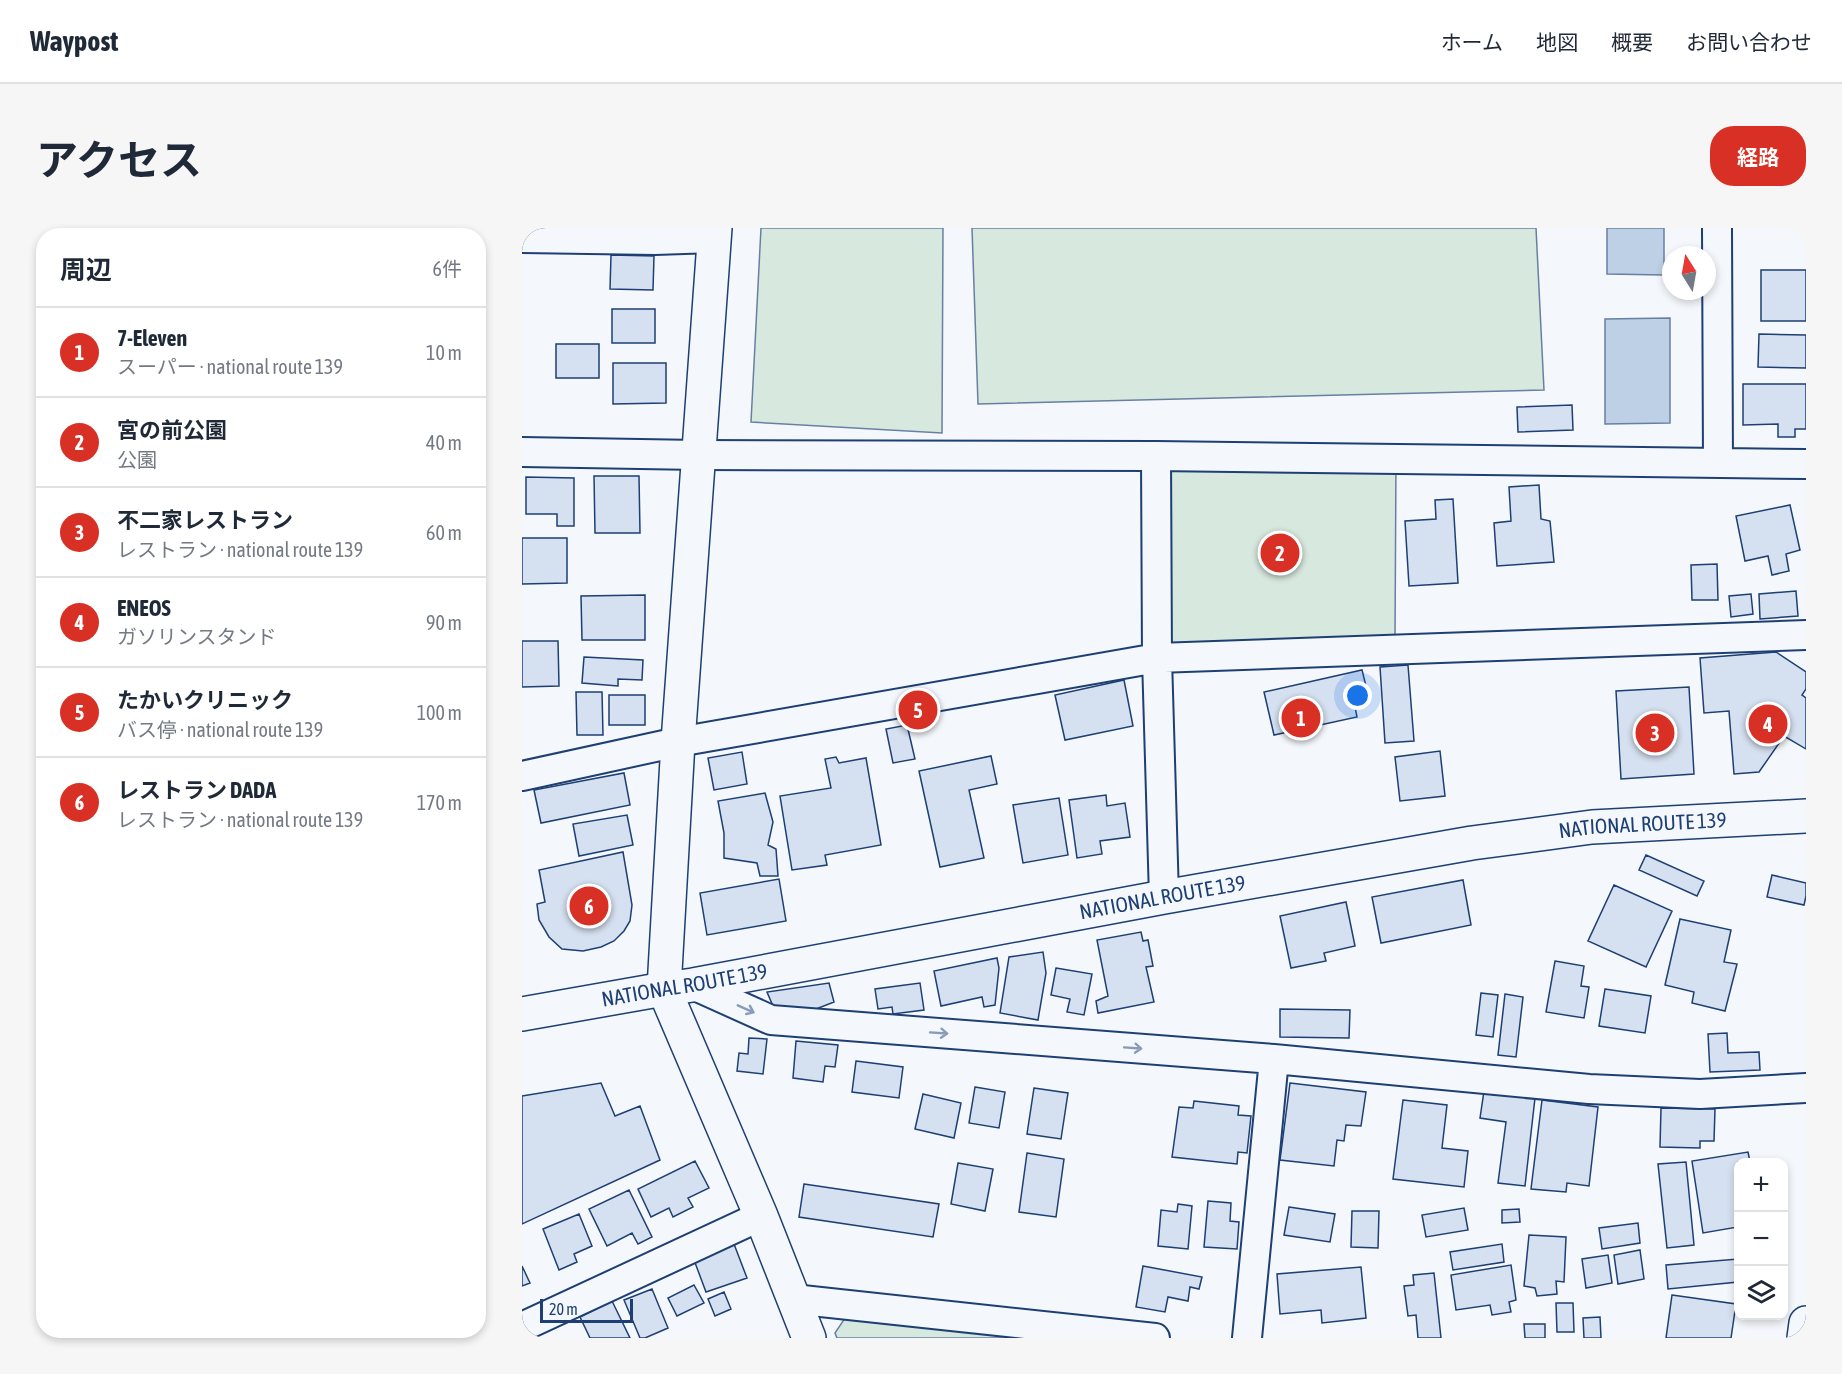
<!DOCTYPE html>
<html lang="ja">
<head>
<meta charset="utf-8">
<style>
	body { margin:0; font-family:"Asap Condensed","Noto Sans JP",sans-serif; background:#f6f6f7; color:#1f2937 }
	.controls { position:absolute; right:18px; bottom:18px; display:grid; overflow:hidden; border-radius:12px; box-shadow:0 3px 9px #0003 }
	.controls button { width:54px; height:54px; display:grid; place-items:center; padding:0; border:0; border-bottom:2px solid #e0e1e3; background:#fff; color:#1f2937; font:30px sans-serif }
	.compass { position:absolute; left:1140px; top:18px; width:54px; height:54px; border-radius:50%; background:#fff; box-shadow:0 3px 9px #0003; rotate:349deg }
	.scale { position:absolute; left:18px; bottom:15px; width:93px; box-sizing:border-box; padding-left:6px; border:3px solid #1d3f73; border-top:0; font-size:16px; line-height:21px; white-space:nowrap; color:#1d3f73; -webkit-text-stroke:4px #f4f7fb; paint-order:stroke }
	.you { position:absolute; left:836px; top:468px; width:21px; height:21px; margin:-15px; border:4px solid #fff; border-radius:50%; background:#1a73e8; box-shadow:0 0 0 9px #1a73e833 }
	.badge { display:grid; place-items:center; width:39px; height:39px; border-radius:50%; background:#d93025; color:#fff; font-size:20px; font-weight:700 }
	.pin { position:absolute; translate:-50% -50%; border:3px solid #fff; box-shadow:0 2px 6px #0006 }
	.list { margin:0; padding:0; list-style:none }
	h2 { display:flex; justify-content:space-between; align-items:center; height:78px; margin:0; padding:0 24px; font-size:26px }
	h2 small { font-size:20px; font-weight:400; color:#747a83 }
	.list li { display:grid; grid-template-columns:39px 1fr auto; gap:18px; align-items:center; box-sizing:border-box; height:90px; padding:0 24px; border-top:2px solid #e0e1e3 }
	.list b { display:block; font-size:22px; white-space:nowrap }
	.list p { margin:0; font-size:20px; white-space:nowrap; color:#747a83 }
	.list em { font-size:20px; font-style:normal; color:#747a83 }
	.icon { flex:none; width:33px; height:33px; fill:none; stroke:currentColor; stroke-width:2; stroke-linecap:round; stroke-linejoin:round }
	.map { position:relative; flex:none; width:1284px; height:1110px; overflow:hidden; border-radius:24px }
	header { display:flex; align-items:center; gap:36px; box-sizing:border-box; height:84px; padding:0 30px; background:#fff; border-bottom:2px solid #e0e1e3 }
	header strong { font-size:28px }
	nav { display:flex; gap:33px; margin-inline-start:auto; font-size:21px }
	.intro { display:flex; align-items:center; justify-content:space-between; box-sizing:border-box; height:144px; padding:0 36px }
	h1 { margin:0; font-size:42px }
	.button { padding:15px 27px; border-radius:24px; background:#d93025; color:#fff; font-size:21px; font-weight:700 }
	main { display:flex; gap:36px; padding:0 36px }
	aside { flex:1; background:#fff; border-radius:24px; box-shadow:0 3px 9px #0003 }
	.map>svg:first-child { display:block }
	.green { fill:#d7e8df; stroke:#687fa3; stroke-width:1.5 }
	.water { fill:#bed0e5; stroke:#687fa3; stroke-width:1.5 }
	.building { fill:#d5e0f0; stroke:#1d3f73; stroke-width:1.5 }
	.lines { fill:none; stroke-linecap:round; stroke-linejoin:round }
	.street-casing { stroke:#1d3f73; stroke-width:32 }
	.secondary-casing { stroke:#1d3f73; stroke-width:36 }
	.highway-casing { stroke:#1d3f73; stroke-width:36 }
	.street { stroke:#f4f7fb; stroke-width:28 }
	.secondary { stroke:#f4f7fb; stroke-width:33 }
	.highway { stroke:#f4f7fb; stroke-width:33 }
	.oneway { stroke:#889bb7 }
	.labels { text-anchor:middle; stroke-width:4.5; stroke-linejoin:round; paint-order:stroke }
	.street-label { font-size:21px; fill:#1d3f73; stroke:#f4f7fb }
</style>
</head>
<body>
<header>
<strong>Waypost</strong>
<nav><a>ホーム</a><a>地図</a><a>概要</a><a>お問い合わせ</a></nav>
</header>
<div class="intro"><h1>アクセス</h1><a class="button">経路</a></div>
<main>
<aside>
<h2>周辺<small>6件</small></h2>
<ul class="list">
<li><span class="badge">1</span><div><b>7-Eleven</b><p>スーパー · national route 139</p></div><em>10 m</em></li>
<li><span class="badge">2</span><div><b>宮の前公園</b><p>公園</p></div><em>40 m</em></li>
<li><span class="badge">3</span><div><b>不二家レストラン</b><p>レストラン · national route 139</p></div><em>60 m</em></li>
<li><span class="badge">4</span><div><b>ENEOS</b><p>ガソリンスタンド</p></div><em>90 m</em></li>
<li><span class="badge">5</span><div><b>たかいクリニック</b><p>バス停 · national route 139</p></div><em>100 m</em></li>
<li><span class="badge">6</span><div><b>レストラン DADA</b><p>レストラン · national route 139</p></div><em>170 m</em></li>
</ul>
</aside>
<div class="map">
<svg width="1284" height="1110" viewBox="0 0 1284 1110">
	<rect width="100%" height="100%" fill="#f4f7fb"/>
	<path class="green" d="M239,0H421L420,205L229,194Z
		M450,0H1014L1022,162L456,176Z
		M874,231L873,411L642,423L644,238Z
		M325,1087L501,1110H315L313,1105Z"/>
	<path class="water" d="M1085,0H1142V47L1085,46Z
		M1148,90V195L1083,196V91Z"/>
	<path class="building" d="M89,27L132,28L131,62L88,61Z
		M1239,42H1284V93H1239Z
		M90,81H133V115H90Z
		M1237,106L1284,107V140L1236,139Z
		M34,116H77V150H34Z
		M91,135H144V175L91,176Z
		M1221,156H1284V201H1273V209H1256V196L1221,197Z
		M1050,177L1051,202L996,204L995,179Z
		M72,248H117L118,305H73Z
		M4,249L52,250V298H35V286H4Z
		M1017,257L1019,291L1028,293L1032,334L975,338L972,295L989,293L987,259Z
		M931,271L936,355L887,358L883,293L914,291L913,272Z
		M1268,277L1278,322L1264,326L1267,343L1250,347L1246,328L1223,333L1214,288Z
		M0,310H45V355L0,356Z
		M1195,336L1196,372H1170L1169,337Z
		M1274,363L1276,388L1238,391L1237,366Z
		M1229,366L1231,386L1209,389L1207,368Z
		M123,367V412H60L59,368Z
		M0,413H36L37,458L0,459Z
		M1254,424L1284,444V461L1280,467L1284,470V521L1262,508L1237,544L1212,546L1207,483L1182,485L1178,430Z
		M62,429L121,432L120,452L96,451V458L60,455Z
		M886,437L892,513L863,515L858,439Z
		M840,442L847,470L832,474L835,489L752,507L742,464Z
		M602,452L611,498L543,512L533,467Z
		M1167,459L1172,546L1099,551L1094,463Z
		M54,464H80L81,507H55Z
		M87,467H123V497H87Z
		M385,497L393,531L371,535L364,501Z
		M918,523L923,568L878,573L873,529Z
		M220,524L225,556L192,562L186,530Z
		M469,528L475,556L447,562L462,630L418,639L397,543Z
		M314,529L317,535L344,530L359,617L303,627L305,637L270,642L258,568L309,560L303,531Z
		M102,545L108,577L19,595L12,562Z
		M243,565L251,594L246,617L254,621L256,648H238L235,635L202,630V605L196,573Z
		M584,567L585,578L603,575L608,609L578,613L580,626L555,630L547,572Z
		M537,570L546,627L501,635L491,577Z
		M105,587L111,617L57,628L51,596Z
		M101,624L110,677L108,693L102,703L92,713L79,719L61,723L40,721L27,709L17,692L15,676L23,674L17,642Z
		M1124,627L1182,653L1175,668L1117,642Z
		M1250,647L1284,655V668L1282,677L1245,669Z
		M257,651L264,693L185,707L178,665Z
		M941,652L949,697L859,715L850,669Z
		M1092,657L1150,683L1124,739L1066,713Z
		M824,674L833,718L802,725L804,733L769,740L758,688Z
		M1158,691L1209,702L1202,734L1215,736L1203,783L1170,775L1172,764L1143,757Z
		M619,704L621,713L626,712L631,738L624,739L632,774L576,785L574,773L586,768L575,712Z
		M521,724L524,745L516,792L478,785L487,729Z
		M475,730L477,740L473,777L462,779L460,769L419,778L412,743Z
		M1033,733L1062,738L1059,758L1067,759L1062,790L1024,784Z
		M534,740L570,746L562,787L545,784L548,771L529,767Z
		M307,755L312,774L289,783L251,778L245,764Z
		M398,755L402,782L371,786L370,779L356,781L353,761Z
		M1083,761L1129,768L1123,805L1077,798Z
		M959,765L976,767L971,809L954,807Z
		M983,766L1001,769L994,829L976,827Z
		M758,781L828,782L827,810L758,809Z
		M1205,805L1206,825L1237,824L1238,842L1188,844L1186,806Z
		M227,810L245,811L241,846L215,843L217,825L226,826Z
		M274,813L316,817L313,839L303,838L301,854L271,850Z
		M334,833L381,839L377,870L330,864Z
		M79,855L93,888L118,878L138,932L0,996V868Z
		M768,855L844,864L839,898L824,897L822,913L815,912L812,938L758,932Z
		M453,859L483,864L477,900L447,895Z
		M512,860L546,865L539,911L505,906Z
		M962,863L1013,870L1003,958L976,955L984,894L958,890Z
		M401,866L439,875L432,910L393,901Z
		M881,872L925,877L920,920L946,923L942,959L871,951Z
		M1020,872L1076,879L1067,958L1045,955L1044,964L1009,961Z
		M672,873L717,878L716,887L729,888L725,925L716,924L715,936L650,929L657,879L671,880Z
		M1139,880L1193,881L1192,913H1178V920L1138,919Z
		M1226,924L1228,934H1216V963H1213L1216,999L1181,1005L1170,933Z
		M505,925L542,931L534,989L497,984Z
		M173,933L187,960L166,970L171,979L151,989L147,980L129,989L116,961Z
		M1164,934L1172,1017L1145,1020L1136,936Z
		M436,935L471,941L463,983L429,976Z
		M282,956L417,976L411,1009L277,989Z
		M107,962L130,1009L116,1016L110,1005L85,1018L67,981Z
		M686,973L709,975L708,993L717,994L715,1021L682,1019Z
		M656,976L670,978L666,1021L636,1018L639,982L655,984Z
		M767,979L813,986L808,1014L762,1007Z
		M942,980L946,1002L904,1009L900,987Z
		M997,981L998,994L980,995V982Z
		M830,983H857L856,1020L829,1019Z
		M57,986L70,1018L52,1026L55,1034L37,1042L21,1001Z
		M1116,995L1118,1015L1080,1021L1077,1000Z
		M1007,1007L1044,1009L1042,1054L1034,1053L1035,1066L1015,1068L1013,1060L1002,1058Z
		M212,1016L225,1050L184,1064L172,1032Z
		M980,1016L982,1034L931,1042L928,1024Z
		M1118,1022L1122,1051L1096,1056L1092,1027Z
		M1086,1027L1090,1055L1064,1060L1060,1031Z
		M1216,1031V1054L1146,1061L1144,1037Z
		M989,1037L994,1072L987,1074L989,1084L970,1087L968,1077L934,1082L929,1047Z
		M0,1038L8,1055L0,1058Z
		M621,1038L680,1049L677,1061L668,1059L666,1073L646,1069L643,1084L614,1079Z
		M839,1039L844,1090L800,1095L799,1082L758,1086L755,1046Z
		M912,1045L919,1110H896L894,1087L886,1088L882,1058L892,1057L891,1047Z
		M172,1057L182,1075L155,1088L146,1070Z
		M130,1061L146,1100L123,1110H118L102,1072Z
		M202,1064L209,1081L193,1088L186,1071Z
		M1150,1067L1214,1076L1209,1110H1144Z
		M90,1073L108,1110H68L58,1089Z
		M1034,1075H1051L1052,1104H1035Z
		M1078,1089L1079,1110H1062L1061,1090Z
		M1002,1096H1023V1110H1003Z"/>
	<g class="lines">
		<defs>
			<path id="street" d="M1195,0L1196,235
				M0,10L133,12L192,10
				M0,224L177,227L634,228L1284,236
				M634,228L635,430L642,669
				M0,548L156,514L635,430L1284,407
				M171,757L249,792L752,831L1067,861L1178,866L1284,860
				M271,1071L633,1110
				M0,1099L239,988
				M725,1110L752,831"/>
			<path id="secondary" d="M193,0L156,514L142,761L239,988L287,1110
				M1282,1110L1284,1095"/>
			<g id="highway">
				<path id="s1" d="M0,786L142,761L171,757L642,669L950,615L1070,599L1284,588"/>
			</g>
		</defs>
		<use href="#street" class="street-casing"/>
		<use href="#secondary" class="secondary-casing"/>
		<use href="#highway" class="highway-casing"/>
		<use href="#street" class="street"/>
		<use href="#secondary" class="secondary"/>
		<use href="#highway" class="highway"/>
	</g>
	<defs><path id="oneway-shaft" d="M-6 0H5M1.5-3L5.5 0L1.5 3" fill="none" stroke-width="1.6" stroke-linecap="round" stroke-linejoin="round" transform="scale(1.5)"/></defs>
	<g class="oneway">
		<use href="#oneway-shaft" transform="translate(224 781) rotate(24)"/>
		<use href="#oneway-shaft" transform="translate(417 805) rotate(4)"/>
		<use href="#oneway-shaft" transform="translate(611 820) rotate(4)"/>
	</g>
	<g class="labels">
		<g class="street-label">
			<text dy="7" stroke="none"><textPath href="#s1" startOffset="1137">NATIONAL ROUTE 139</textPath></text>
			<text dy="7" stroke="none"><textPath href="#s1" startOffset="651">NATIONAL ROUTE 139</textPath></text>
			<text dy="7" stroke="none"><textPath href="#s1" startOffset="165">NATIONAL ROUTE 139</textPath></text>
		</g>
	</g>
</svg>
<div class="controls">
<button>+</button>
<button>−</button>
<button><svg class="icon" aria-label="layers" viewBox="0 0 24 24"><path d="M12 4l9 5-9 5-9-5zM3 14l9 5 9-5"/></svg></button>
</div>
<svg class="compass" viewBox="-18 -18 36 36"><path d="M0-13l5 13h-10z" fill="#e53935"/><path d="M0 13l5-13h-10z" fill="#747a83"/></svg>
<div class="scale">20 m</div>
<div class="you"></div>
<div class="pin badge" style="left:779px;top:490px">1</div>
<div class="pin badge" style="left:758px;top:325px">2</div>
<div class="pin badge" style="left:1133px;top:505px">3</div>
<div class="pin badge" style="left:1246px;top:496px">4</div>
<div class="pin badge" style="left:396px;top:482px">5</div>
<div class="pin badge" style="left:67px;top:678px">6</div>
</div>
</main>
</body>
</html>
